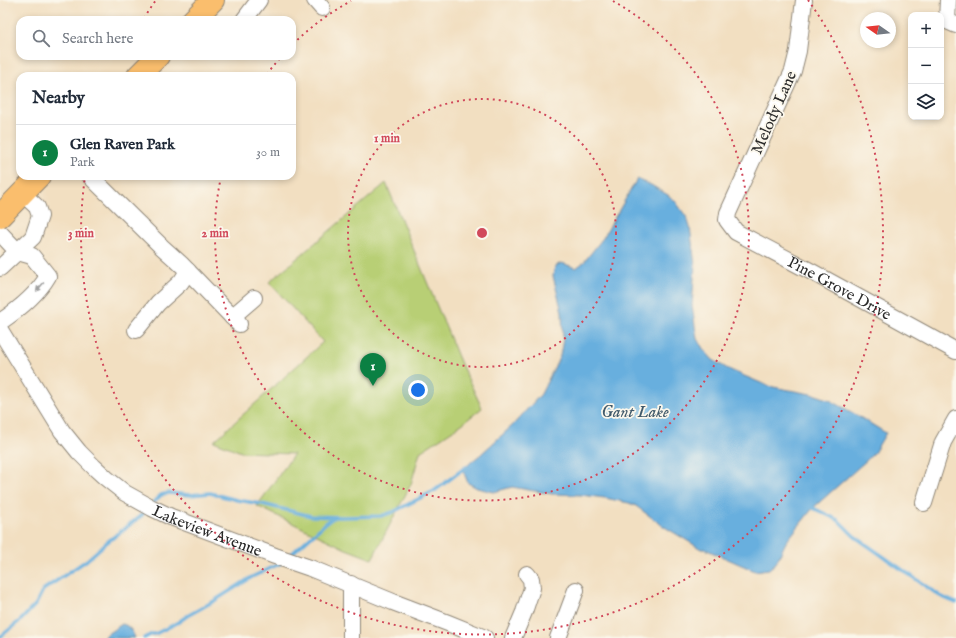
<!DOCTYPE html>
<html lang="en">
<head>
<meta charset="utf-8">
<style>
	body { margin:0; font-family:"IM FELL English",serif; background:#f2f2f3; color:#1f2937 }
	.controls { position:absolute; right:12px; top:12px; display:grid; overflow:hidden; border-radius:8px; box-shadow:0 2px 6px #0003 }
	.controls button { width:36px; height:36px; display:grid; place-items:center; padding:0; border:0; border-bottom:1px solid #e0e1e3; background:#fff; color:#1f2937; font:20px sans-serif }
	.compass { position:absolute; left:860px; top:12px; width:36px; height:36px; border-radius:50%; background:#fff; box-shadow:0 2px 6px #0003; rotate:284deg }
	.you { position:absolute; left:418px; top:390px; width:14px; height:14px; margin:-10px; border:3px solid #fff; border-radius:50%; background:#1a73e8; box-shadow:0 0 0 6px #1a73e833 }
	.badge { display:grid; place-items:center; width:26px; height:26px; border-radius:50%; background:#0b8043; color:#fff; font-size:13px; font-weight:700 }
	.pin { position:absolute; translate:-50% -33px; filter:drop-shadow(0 1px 2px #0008) }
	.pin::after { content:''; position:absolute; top:21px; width:14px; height:12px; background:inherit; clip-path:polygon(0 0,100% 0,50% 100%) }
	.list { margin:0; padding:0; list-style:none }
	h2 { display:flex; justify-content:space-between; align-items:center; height:52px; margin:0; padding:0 16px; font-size:17px }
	h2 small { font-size:13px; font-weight:400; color:#747a83 }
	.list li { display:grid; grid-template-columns:26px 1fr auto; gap:12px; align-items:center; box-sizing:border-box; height:56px; padding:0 16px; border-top:1px solid #e0e1e3 }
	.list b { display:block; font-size:15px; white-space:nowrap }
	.list p { margin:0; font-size:13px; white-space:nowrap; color:#747a83 }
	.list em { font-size:13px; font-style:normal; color:#747a83 }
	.icon { flex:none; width:22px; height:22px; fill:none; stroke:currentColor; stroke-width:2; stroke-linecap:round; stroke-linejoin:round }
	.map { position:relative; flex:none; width:956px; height:638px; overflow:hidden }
	.search { position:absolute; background:#fff; box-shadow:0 2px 6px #0003; left:16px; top:16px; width:280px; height:44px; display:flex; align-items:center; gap:10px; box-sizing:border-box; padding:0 14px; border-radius:12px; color:#747a83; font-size:15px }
	.panel { position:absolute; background:#fff; box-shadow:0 2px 6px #0003; left:16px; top:72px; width:280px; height:108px; border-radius:12px }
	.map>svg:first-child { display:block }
	.green { fill:#b8cf74; stroke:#727d50 }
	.water { fill:#67afde; stroke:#496d84 }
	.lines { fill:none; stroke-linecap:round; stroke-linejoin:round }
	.stream { stroke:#67afde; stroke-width:3.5 }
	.minor-casing { stroke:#8e8576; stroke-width:18 }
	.highway-casing { stroke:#8e8576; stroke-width:24 }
	.minor { stroke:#fff; stroke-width:16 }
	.highway { stroke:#fabe6d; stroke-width:22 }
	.oneway { fill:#a0a0a0 }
	.ring { fill:none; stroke:#d1495b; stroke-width:2; stroke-dasharray:2 4 }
	.labels { text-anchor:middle; stroke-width:3.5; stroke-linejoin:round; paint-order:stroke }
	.street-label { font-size:16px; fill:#2b2b2b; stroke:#fbf7ec }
	.water-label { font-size:17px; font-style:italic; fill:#40596a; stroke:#fbf7ec }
	.centre { fill:#d1495b; stroke:#fbf7ec; stroke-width:2 }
	.ring-label { font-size:12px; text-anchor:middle; font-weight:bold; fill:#d1495b; stroke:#fbf7ec; stroke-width:3.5; stroke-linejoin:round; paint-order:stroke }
</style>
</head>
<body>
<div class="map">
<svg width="956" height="638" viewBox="0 0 956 638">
	<rect width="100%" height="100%" fill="#fbf7ec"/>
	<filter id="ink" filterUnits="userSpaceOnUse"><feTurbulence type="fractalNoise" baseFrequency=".025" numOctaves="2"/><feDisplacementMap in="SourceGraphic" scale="8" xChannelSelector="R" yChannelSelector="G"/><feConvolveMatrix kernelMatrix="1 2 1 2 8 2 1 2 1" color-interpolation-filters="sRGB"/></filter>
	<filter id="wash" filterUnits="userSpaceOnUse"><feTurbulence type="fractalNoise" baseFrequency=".012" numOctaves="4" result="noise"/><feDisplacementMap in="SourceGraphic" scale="16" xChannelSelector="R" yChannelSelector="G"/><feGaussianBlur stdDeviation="0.9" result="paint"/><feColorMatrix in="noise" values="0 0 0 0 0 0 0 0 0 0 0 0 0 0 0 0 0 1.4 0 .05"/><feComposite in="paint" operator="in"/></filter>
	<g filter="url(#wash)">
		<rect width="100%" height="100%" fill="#f2dfc1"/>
		<path class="green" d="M386,183L461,364L482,408L462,424L420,452L411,484L372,559L346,549L257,506L294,454L241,452L214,441L323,342L269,282Z"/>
		<path class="water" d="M637,179L651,185L668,195L676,202L687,218L690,227L695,265L692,306L697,339L704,350L713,360L728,369L768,386L816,395L828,399L853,413L886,433L874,453L868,459L813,508L786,542L776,563L769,569L755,571L705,549H701L663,526L636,506L629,503L605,498L581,495L552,494L512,487L494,492L477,488L468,483L464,473L466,467L471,462L480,455L512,426L541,394L560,356L563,339L562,312L553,276L555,267L559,264L562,263L576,268L584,262L603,238Z
			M122,624C129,625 133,632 135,638H104L107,634Z"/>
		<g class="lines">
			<path class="stream" d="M153,503L161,495L169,493L190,495L210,493L237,500L262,504L311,516L343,517L381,516L393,512L434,491L466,467L469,468
				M810,505L813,508L838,520L854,536L940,596L956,603
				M289,556L326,523L334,517
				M0,637L21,620L36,604L43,590L87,560L106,543L142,515L146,510
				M144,638L152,634H155L177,623L187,616L214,601L252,577L281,563"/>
		</g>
	</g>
	<g filter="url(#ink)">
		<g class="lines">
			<defs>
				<g id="minor">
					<path d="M315,0L322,8"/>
					<path id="s1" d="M804,0L798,51L793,71L728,213L727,220L736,232L812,272L956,351"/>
					<path d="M948,0L947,21L956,25"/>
					<path d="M244,20L259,0"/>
					<path d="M90,176L162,247L182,265L239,324"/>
					<path d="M0,233L18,252L32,256L48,276C37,295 18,310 0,322"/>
					<path d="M0,268L33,237L40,216L37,207L22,193"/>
					<path d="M232,317L254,298"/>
					<path id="s2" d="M0,330L62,431L79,452L94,467L106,478L125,493L152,508L171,517L275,556L310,568L393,602L448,623L485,638"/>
					<path d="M136,330L158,303L181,282L188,271"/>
					<path d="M924,503L943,442L956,419"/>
					<path d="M351,584V638"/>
					<path d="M513,638L524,612L532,588L531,579L527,574"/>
					<path d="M558,638L576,590"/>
				</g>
				<path id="highway" d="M193,20L213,0
					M138,76L158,56
					M0,216L39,176"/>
			</defs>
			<use href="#minor" class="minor-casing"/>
			<use href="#highway" class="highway-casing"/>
			<use href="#minor" class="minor"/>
			<use href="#highway" class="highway"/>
		</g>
		<defs><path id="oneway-solid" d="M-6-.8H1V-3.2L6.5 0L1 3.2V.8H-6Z"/></defs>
		<use class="oneway" href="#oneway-solid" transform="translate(40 287) rotate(130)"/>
	</g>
	<g class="ring">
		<circle cx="482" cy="233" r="134"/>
		<path d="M267 74A267 267 0 0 1 282 56M293 44A267 267 0 0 1 351 1M613 1A267 267 0 1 1 221 177"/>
		<path d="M144 18A401 401 0 0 1 156 0M808 0A401 401 0 1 1 85 177"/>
	</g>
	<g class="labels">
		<g class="street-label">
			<text transform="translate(773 112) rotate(-66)" y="6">Melody Lane</text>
			<text dy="6" stroke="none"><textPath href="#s1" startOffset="368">Pine Grove Drive</textPath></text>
			<text dy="6" stroke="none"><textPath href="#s2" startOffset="298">Lakeview Avenue</textPath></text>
		</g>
		<g class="water-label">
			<text x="635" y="417">Gant Lake</text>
		</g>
	</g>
	<circle cx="482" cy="233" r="6" class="centre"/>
	<g class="ring-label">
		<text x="387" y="142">1 min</text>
		<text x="215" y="237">2 min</text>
		<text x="81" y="237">3 min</text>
	</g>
</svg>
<div class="controls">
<button>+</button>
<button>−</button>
<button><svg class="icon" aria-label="layers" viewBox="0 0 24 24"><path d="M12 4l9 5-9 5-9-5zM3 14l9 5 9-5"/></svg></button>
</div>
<svg class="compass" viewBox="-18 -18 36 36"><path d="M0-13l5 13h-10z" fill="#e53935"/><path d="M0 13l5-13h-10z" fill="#747a83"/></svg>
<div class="you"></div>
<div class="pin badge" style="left:373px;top:386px">1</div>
<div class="search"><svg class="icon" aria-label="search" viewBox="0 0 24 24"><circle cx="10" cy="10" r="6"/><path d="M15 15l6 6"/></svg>Search here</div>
<section class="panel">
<h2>Nearby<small></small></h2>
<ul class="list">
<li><span class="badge">1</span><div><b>Glen Raven Park</b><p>Park</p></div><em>30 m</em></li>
</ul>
</section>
</div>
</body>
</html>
